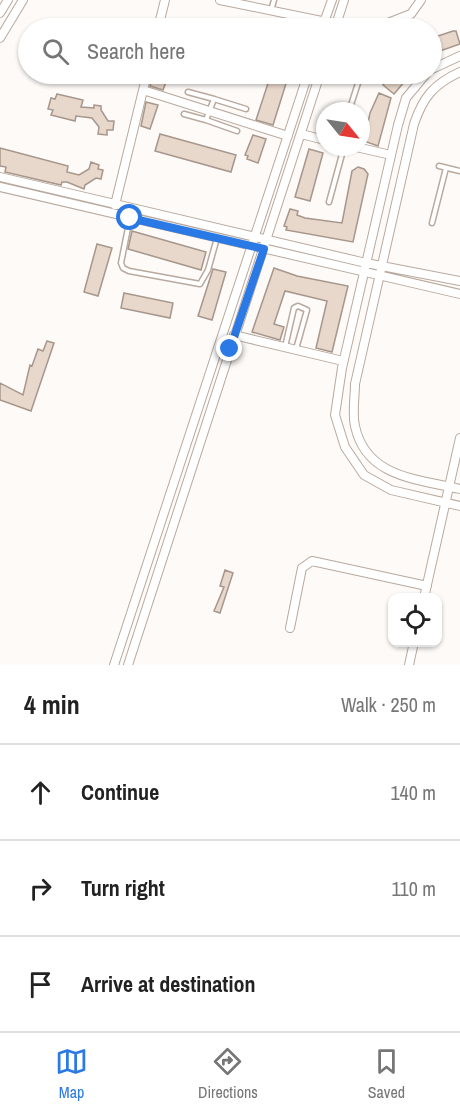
<!DOCTYPE html>
<html lang="en">
<head>
<meta charset="utf-8">
<style>
	body { margin:0; font-family:"Archivo Narrow",sans-serif; background:#f6f6f6; color:#222 }
	.controls { position:absolute; right:18px; bottom:18px; display:grid; overflow:hidden; border-radius:12px; box-shadow:0 2px 4px #0004 }
	.controls button { width:54px; height:54px; display:grid; place-items:center; padding:0; border:0; border-bottom:2px solid #e0e0e0; background:#fff; color:#222; font:30px sans-serif }
	.compass { position:absolute; left:316px; top:102px; width:54px; height:54px; border-radius:50%; background:#fff; box-shadow:0 2px 4px #0004; rotate:120deg }
	.stop { position:absolute; width:18px; height:18px; margin:-14px; border:4px solid #2a79e5; border-radius:50%; background:#fff }
	.stop.end { background:#2a79e5; border-color:#fff; box-shadow:0 2px 6px #0008 }
	.list { margin:0; padding:0; list-style:none }
	h2 { display:flex; justify-content:space-between; align-items:center; height:78px; margin:0; padding:0 24px; font-size:26px }
	h2 small { font-size:20px; font-weight:400; color:#767676 }
	.list li { display:grid; grid-template-columns:39px 1fr auto; gap:18px; align-items:center; box-sizing:border-box; height:96px; padding:0 24px; border-top:2px solid #e0e0e0 }
	.list b { display:block; font-size:22px; white-space:nowrap }
	.list em { font-size:20px; font-style:normal; color:#767676 }
	.icon { flex:none; width:33px; height:33px; fill:none; stroke:currentColor; stroke-width:2; stroke-linecap:round; stroke-linejoin:round }
	.map { position:relative; flex:none; width:460px; height:665px; overflow:hidden }
	.search { position:absolute; background:#fff; box-shadow:0 2px 4px #0004; left:18px; right:18px; top:18px; height:66px; display:flex; align-items:center; gap:15px; box-sizing:border-box; padding:0 21px; border-radius:33px; color:#767676; font-size:22px }
	.sheet { height:366px; background:#fff }
	nav { display:flex; justify-content:space-around; align-items:center; box-sizing:border-box; height:84px; border-top:2px solid #e0e0e0; background:#fff; font-size:16px; color:#767676 }
	nav a { display:grid; justify-items:center; gap:3px }
	nav .on { color:#2a79e5 }
	.map>svg:first-child { display:block }
	.building { fill:#e8d7cb; stroke:#a6968b; stroke-width:1.5 }
	.lines { fill:none; stroke-linecap:round; stroke-linejoin:round }
	.service-casing { stroke:#b9a99e; stroke-width:7 }
	.minor-casing { stroke:#b9a99e; stroke-width:10 }
	.service { stroke:#fff; stroke-width:4 }
	.minor { stroke:#fff; stroke-width:8 }
	.route { stroke:#2a79e5; stroke-width:8 }
</style>
</head>
<body>
<div class="map">
<svg width="460" height="665" viewBox="0 0 460 665">
	<rect width="100%" height="100%" fill="#fdfaf7"/>
	<path class="building" d="M453,31H456L460,44L437,52L433,41L436,40L435,37Z
		M154,74H169L163,90L150,86Z
		M271,74H289L273,125L256,120Z
		M392,74H411L394,94L383,85Z
		M379,93L391,98L378,146L364,141L370,113Z
		M57,94L83,100L81,107L94,108V105L101,106V110L108,121H114L113,130H107V135L98,134L99,127L92,118L76,116L75,121L51,115L53,110L48,109L51,98L55,99Z
		M146,102L158,105L150,129L141,126Z
		M160,134L236,155L231,172L155,151Z
		M253,135L266,139L258,163L247,159L248,156L245,155Z
		M0,148L68,166L67,172L79,175L89,169L91,162L99,165L98,169L103,170L101,179L96,178L85,185L84,189L67,182H62L61,185L5,172L6,167L0,166Z
		M309,149L323,153L310,201L295,197Z
		M358,167L364,169L368,174L353,242L286,230L287,227L284,226L290,209L298,211L297,215L305,218L342,223L352,171Z
		M132,231L206,252L201,270L128,249Z
		M97,244L112,248L98,296L84,292Z
		M274,268L297,276L348,286L332,352L316,348L327,301L285,291L274,324L284,327L280,340L252,332Z
		M213,269L226,272L212,320L198,316Z
		M124,293L173,303L170,318L121,308Z
		M47,341L54,343L31,411L0,400V383L23,395L30,365L32,366L38,349L43,351Z
		M225,570L233,573L220,613L214,611L224,587L220,586Z"/>
	<g class="lines">
		<defs>
			<path id="service" d="M271,11L274,0
				M188,92L214,99
				M349,111L361,74
				M184,114L206,120L214,99L246,109
				M206,120L237,131
				M439,166L460,171
				M329,202L344,147
				M130,218L121,263L123,268L129,271L200,284L208,270L217,238
				M432,223L446,168
				M285,347L294,308L298,306L307,310L296,349"/>
			<path id="minor" d="M220,0L356,28
				M0,13L8,0
				M158,28L165,0
				M322,28L332,0
				M335,28L344,0
				M375,28L411,14L421,0
				M0,38L23,0
				M432,69L460,56
				M460,72C434,84 423,97 414,124L355,384C355,397 352,413 355,426C366,478 418,479 460,489
				M426,74L406,98L398,125L342,368L335,415L345,447L364,475L391,490L460,506
				M143,90L288,136
				M301,134L325,140
				M356,147L391,155
				M0,177L366,263L460,281
				M0,187L460,294
				M115,205L147,74
				M234,335L343,361
				M424,598L460,438
				M290,628L302,568L312,561L427,586
				M114,665L308,74
				M128,665L320,74
				M409,665L414,642"/>
		</defs>
		<use href="#service" class="service-casing"/>
		<use href="#minor" class="minor-casing"/>
		<use href="#service" class="service"/>
		<use href="#minor" class="minor"/>
	</g>
	<g class="lines">
		<path class="route" d="M130,218L264,249L230,349"/>
	</g>
</svg>
<div class="controls">
<button><svg class="icon" aria-label="locate" viewBox="0 0 24 24"><circle cx="12" cy="12" r="6"/><path d="M12 2v4M12 18v4M2 12h4M18 12h4"/></svg></button>
</div>
<svg class="compass" viewBox="-18 -18 36 36"><path d="M0-13l5 13h-10z" fill="#e53935"/><path d="M0 13l5-13h-10z" fill="#767676"/></svg>
<div class="stop" style="left:130px;top:218px"></div>
<div class="stop end" style="left:230px;top:349px"></div>
<div class="search"><svg class="icon" aria-label="search" viewBox="0 0 24 24"><circle cx="10" cy="10" r="6"/><path d="M15 15l6 6"/></svg>Search here</div>
</div>
<section class="sheet">
<h2>4 min<small>Walk · 250 m</small></h2>
<ul class="list">
<li><svg class="icon" aria-label="ahead" viewBox="0 0 24 24"><path d="M12 20V5M6 11l6-6 6 6"/></svg><div><b>Continue</b></div><em>140 m</em></li>
<li><svg class="icon" aria-label="right" viewBox="0 0 24 24"><path d="M7 20v-9h11M14 6l5 5-5 5"/></svg><div><b>Turn right</b></div><em>110 m</em></li>
<li><svg class="icon" aria-label="arrive" viewBox="0 0 24 24"><path d="M6 21V4h12l-3 4 3 4H6"/></svg><div><b>Arrive at destination</b></div></li>
</ul>
</section>
<nav>
<a class="on"><svg class="icon" aria-label="map" viewBox="0 0 24 24"><path d="M3 6l6-2 6 2 6-2v14l-6 2-6-2-6 2zM9 4v14M15 6v14"/></svg>Map</a>
<a><svg class="icon" aria-label="directions" viewBox="0 0 24 24"><path d="M12 3l9 9-9 9-9-9zM9 14v-3h6M13 9l2 2-2 2"/></svg>Directions</a>
<a><svg class="icon" aria-label="saved" viewBox="0 0 24 24"><path d="M7 4h10v16l-5-4-5 4z"/></svg>Saved</a>
</nav>
</body>
</html>
